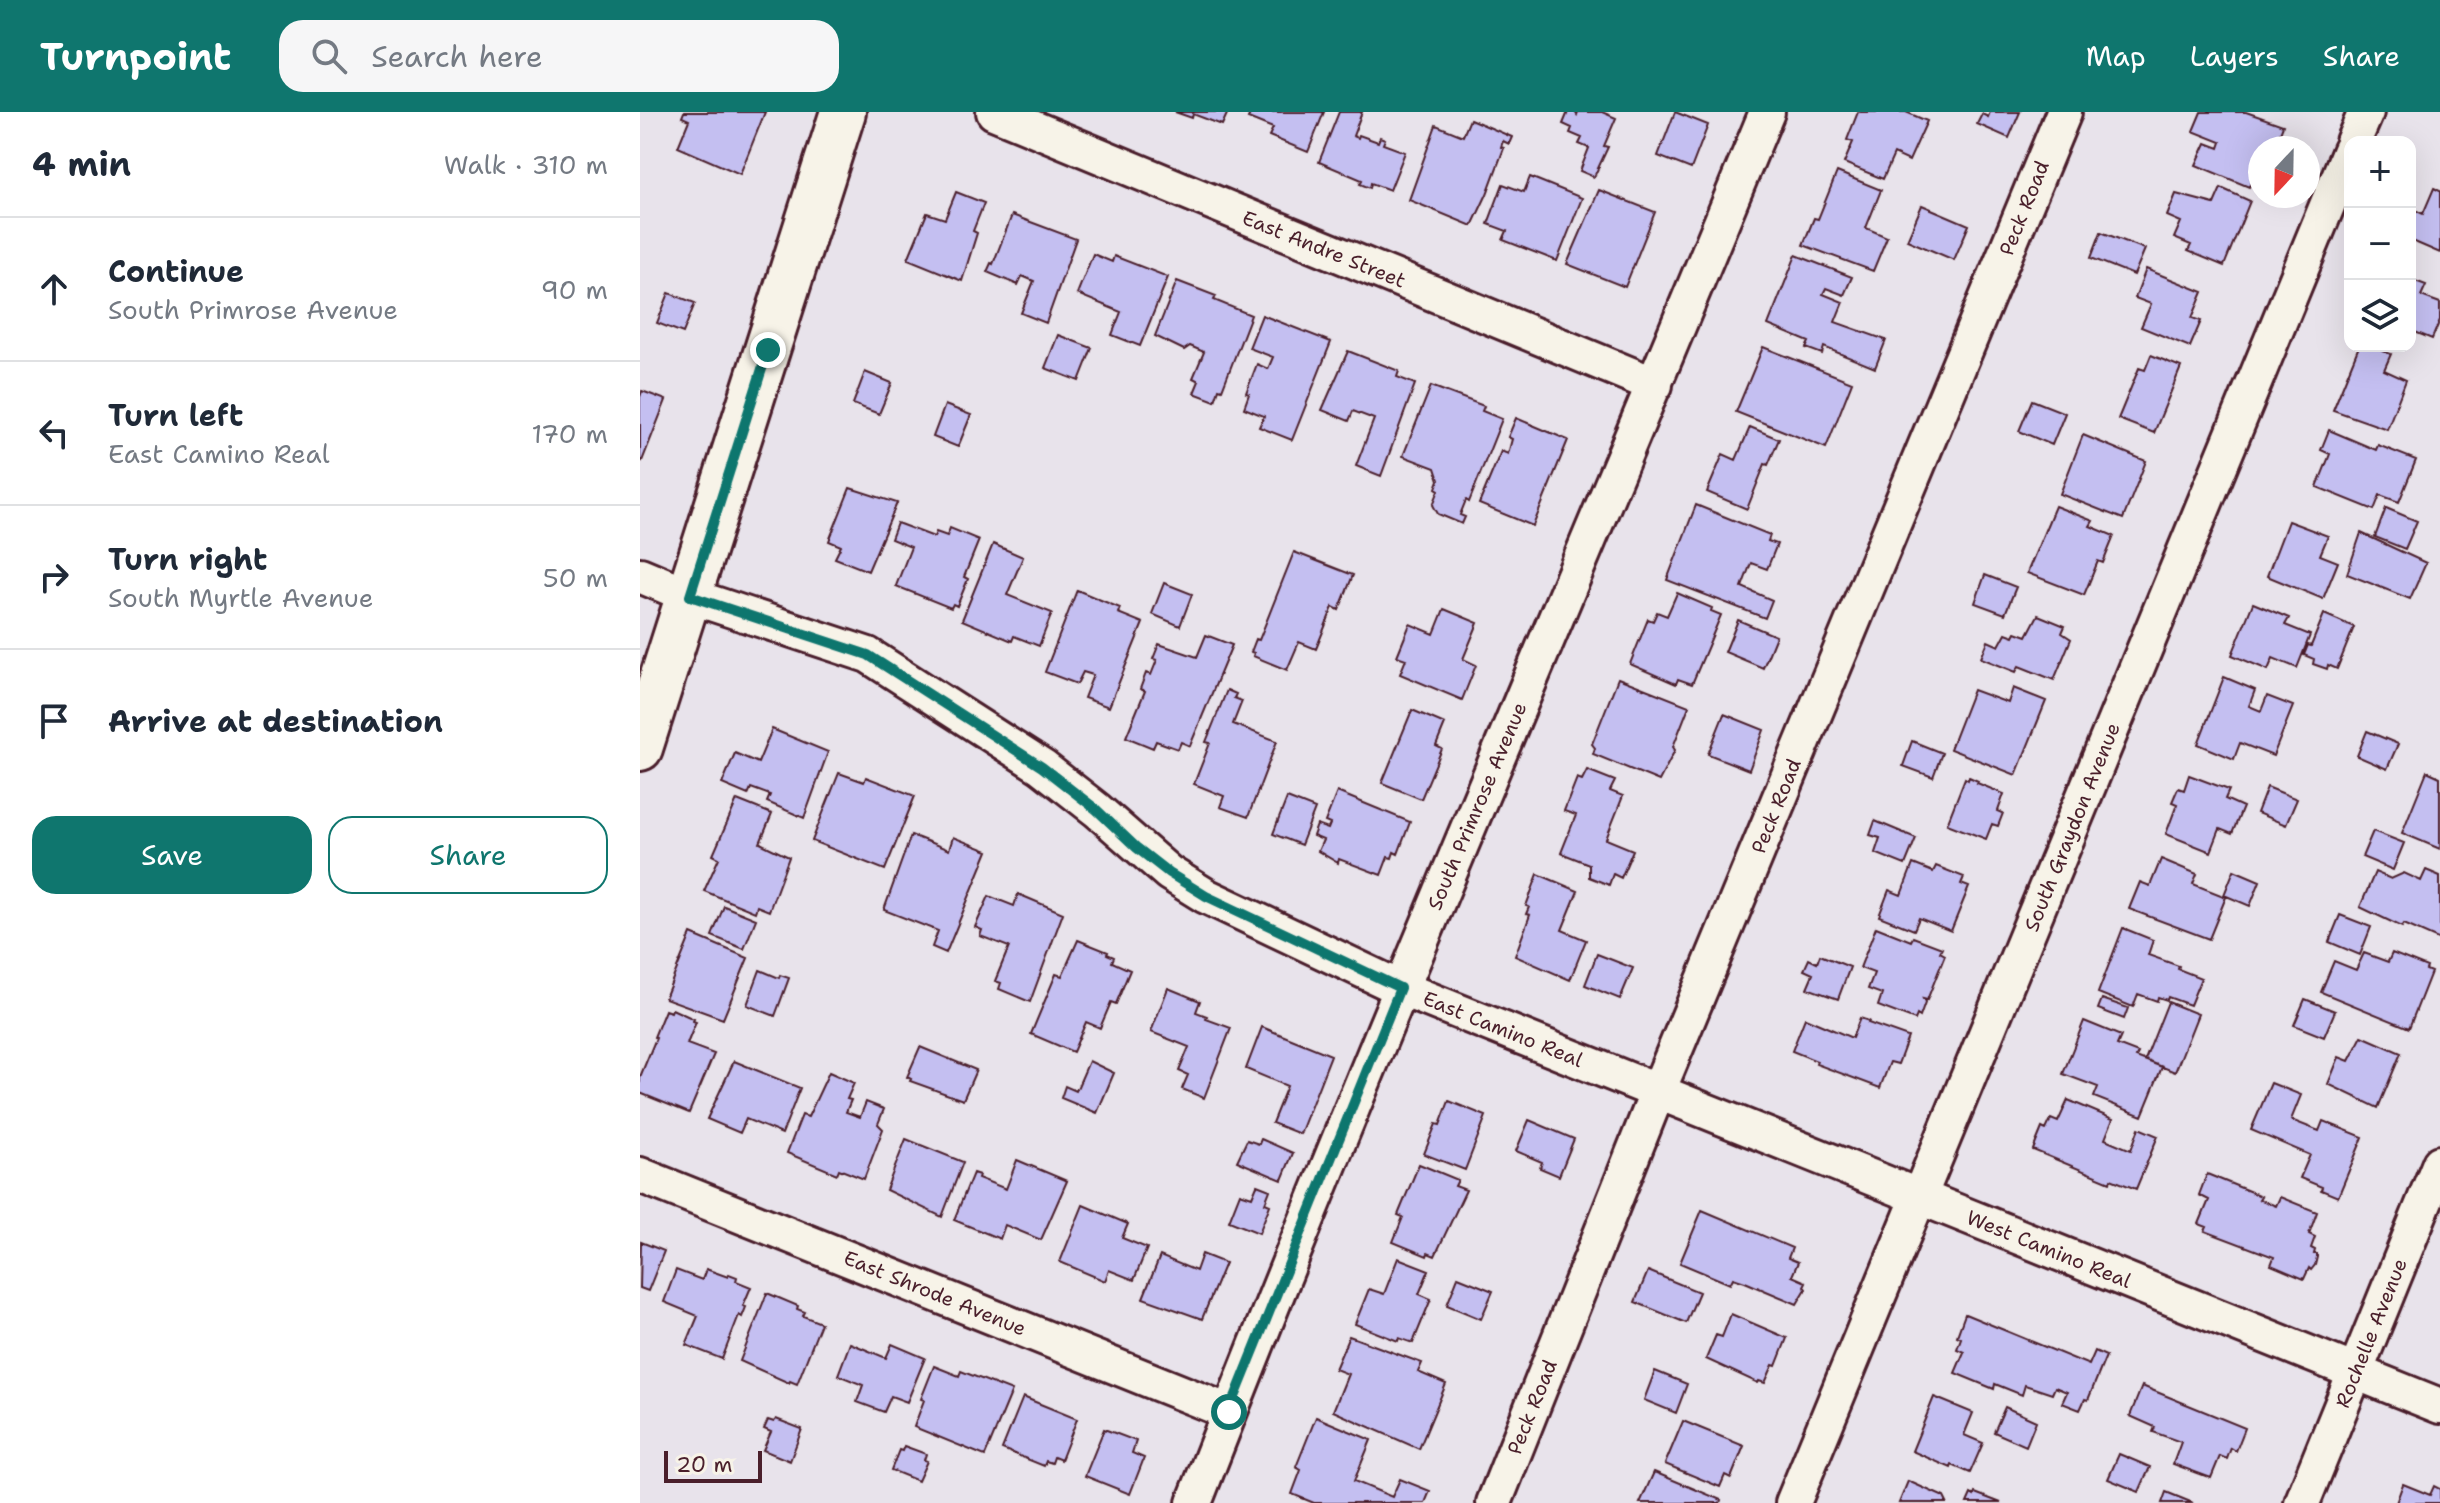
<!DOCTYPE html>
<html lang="en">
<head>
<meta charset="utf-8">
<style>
	body { margin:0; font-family:"Shantell Sans",sans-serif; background:#f6f6f7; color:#1f2937 }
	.controls { position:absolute; right:24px; top:24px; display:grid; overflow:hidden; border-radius:16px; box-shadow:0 8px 32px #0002 }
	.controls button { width:72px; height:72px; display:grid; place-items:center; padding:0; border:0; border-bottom:2px solid #e0e1e3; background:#fff; color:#1f2937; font:40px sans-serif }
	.compass { position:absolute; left:1608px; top:24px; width:72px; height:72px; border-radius:50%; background:#fff; box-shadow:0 8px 32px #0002; rotate:202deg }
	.scale { position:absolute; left:24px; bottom:20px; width:98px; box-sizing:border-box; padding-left:8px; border:4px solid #4a1f2b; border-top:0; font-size:22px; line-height:28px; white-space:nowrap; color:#4a1f2b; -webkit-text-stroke:6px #f7f3e8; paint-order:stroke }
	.stop { position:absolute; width:24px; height:24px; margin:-18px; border:6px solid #0f766e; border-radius:50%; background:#fff }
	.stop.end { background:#0f766e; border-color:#fff; box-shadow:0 2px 8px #0008 }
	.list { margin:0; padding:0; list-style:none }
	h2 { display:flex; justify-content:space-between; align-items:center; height:104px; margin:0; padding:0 32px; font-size:34px }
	h2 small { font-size:26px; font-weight:400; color:#747a83 }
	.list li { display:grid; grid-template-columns:52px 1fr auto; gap:24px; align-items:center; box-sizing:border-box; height:144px; padding:0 32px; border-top:2px solid #e0e1e3 }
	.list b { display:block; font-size:30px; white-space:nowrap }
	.list p { margin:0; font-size:26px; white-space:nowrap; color:#747a83 }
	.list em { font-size:26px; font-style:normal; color:#747a83 }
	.actions { display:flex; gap:16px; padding:24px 32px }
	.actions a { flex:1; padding:18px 0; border:2px solid #0f766e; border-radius:24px; text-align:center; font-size:28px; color:#0f766e }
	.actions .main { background:#0f766e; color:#fff }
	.icon { flex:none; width:44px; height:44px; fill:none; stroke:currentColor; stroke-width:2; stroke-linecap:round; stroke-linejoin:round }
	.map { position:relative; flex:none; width:1800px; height:1391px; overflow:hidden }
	header { display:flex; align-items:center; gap:48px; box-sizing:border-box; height:112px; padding:0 40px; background:#0f766e; color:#fff }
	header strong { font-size:38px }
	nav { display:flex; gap:44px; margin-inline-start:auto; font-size:28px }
	.search { width:560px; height:72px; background:#f6f6f7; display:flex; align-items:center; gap:20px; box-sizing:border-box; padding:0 28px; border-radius:24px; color:#747a83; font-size:30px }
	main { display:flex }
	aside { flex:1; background:#fff }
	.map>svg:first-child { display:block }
	.building { fill:#c4bff1; stroke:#4a1f2b; stroke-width:2 }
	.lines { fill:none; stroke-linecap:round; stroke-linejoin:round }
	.minor-casing { stroke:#4a1f2b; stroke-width:40 }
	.major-casing { stroke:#4a1f2b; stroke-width:50 }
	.minor { stroke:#f7f3e8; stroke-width:34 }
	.major { stroke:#f7f3e8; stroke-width:44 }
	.route { stroke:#0f766e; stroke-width:10 }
	.labels { text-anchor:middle; stroke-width:6; stroke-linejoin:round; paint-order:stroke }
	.street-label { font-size:20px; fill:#4a1f2b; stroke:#f7f3e8 }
</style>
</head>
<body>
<header>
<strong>Turnpoint</strong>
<div class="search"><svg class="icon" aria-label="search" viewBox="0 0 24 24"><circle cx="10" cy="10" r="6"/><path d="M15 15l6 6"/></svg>Search here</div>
<nav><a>Map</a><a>Layers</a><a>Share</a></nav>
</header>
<main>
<aside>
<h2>4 min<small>Walk · 310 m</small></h2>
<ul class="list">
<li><svg class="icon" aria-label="ahead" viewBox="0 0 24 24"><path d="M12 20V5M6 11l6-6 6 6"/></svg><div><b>Continue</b><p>South Primrose Avenue</p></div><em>90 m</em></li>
<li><svg class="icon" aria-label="left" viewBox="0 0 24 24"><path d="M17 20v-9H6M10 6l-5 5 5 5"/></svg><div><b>Turn left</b><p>East Camino Real</p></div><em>170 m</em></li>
<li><svg class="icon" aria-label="right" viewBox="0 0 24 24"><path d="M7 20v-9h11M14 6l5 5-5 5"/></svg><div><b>Turn right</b><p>South Myrtle Avenue</p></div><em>50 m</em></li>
<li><svg class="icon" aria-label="arrive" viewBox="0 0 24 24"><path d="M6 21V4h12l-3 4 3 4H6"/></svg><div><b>Arrive at destination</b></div></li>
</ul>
<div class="actions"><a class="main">Save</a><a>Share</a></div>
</aside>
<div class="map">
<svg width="1800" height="1391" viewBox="0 0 1800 1391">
	<rect width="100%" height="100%" fill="#e8e3eb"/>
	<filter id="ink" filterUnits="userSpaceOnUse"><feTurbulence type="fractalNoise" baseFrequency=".0125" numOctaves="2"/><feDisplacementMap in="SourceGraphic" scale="16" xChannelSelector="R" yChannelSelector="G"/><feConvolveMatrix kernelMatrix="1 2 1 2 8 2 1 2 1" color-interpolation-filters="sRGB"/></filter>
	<g filter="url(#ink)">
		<path class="building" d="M44,0H125L100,62L38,35L49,8L42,5Z
			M535,0H588L582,13L553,2L552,6Z
			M611,0H684L668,40L629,24L633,16L608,6Z
			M699,0H722L713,24L718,26L719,23L738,30L740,25L745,27L743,32L765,40L750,78L731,71L730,76L720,72L722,68L679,50Z
			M928,0H935L937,3L938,0H962L976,6L964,34L968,35L954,65L940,59L949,36L939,32L942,26L930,21L932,16L923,12Z
			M1035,0L1068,13L1051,57L1018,44Z
			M1218,0H1266L1287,9L1269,49L1254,42L1243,67L1204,51L1213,30L1207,28Z
			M1350,0H1380L1369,26L1337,12L1342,2L1348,5Z
			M1561,0H1606L1643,13L1634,36H1620V49L1609,75L1556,53L1566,31L1579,36L1581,30L1553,19Z
			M830,7L872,25L869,32L863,29L861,35L864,36L847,82L832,114L769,88L796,13L823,24Z
			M1197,60L1241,78L1226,116L1247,125L1233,159L1163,133L1174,106L1178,107Z
			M890,65L942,86L917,149L863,128L867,119L848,112L863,72L884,80Z
			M1581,76L1610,89L1584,154L1548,139L1551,133L1534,126L1541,110L1527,104L1536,82L1574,92Z
			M1794,76L1800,79V141L1770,128V111L1775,98L1783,102Z
			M959,78L1015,100L985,175L927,152Z
			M316,80L344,91L333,119L337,121L322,169L268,147L287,101L305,107Z
			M1282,93L1329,113L1314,148L1267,128Z
			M372,103L436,127L406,211L381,201L394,169L382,164L378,173L347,160L351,151L353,152Z
			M1461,120L1505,137L1494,163L1451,146Z
			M453,142L472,150L474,144L528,165L500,234L472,223L481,200L437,182Z
			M1156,143L1212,165L1204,183L1186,176L1183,182L1203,190L1195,210L1246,228L1235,256L1184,235L1182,242L1166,236L1169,230L1128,213Z
			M1506,157L1563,180L1552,206L1561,209L1550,235L1501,215L1511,192L1495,186Z
			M1770,167L1786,173L1781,184L1800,191V208L1792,227L1770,218Z
			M537,169L576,184L574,188L611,203L582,278L579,277L575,289L554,281L559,269L553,266L564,240L550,234L544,238L515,224Z
			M29,181L55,191L43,221L17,211Z
			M622,203L691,230L652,328L619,315L624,304L604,296L609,282L606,281L617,252L628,257L633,245L609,236Z
			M418,223L452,236L439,269L405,256Z
			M1719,234H1730L1751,242L1744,258L1766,268L1747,317L1693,298Z
			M1123,235L1212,270L1186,336L1096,300Z
			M708,239L759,259L757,265L775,272L741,364L716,354L734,307L713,299L709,309L682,298Z
			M1511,243L1541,255L1514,321L1478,307L1499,256L1505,258Z
			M225,260L252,271L239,302L213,292Z
			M791,274L844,294L842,299L862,307L829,390L826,388L820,403L825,405L822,412L798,402L793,393L799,378L796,376L799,368L795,356L763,344Z
			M2,279L26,288L2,349L0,348V285Z
			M1392,288L1425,301L1412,333L1379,319Z
			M305,293L331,303L318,335L293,325Z
			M876,306L928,328L893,414L839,392L861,339L868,342L872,327L868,325Z
			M1110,315L1139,327L1128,353L1125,352L1107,397L1067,380L1083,342L1096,348Z
			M1689,318L1736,338L1738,333L1776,348L1759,390L1740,383L1734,398L1677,375L1690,342L1681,338Z
			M1443,323L1506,349L1483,407L1420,382Z
			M210,376L257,391L228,459L195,446L201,434L189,429Z
			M1056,393L1130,423L1128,429L1137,432L1127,457L1111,451L1102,475L1132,488L1125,506L1027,468Z
			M1415,394L1453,409L1450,414L1474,424L1463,451L1458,449L1444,483L1387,461Z
			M1746,396L1777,409L1765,437L1735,425Z
			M1648,409L1688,424L1680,443L1698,450L1683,487L1627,464Z
			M257,411L294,425L296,420L307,424L310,416L339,428L324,465L328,467L317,494L313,492L311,496L256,474L271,435L251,427Z
			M1721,421L1786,451L1770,487L1707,462Z
			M353,432L383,445L367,483L412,501L399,534L374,524L372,529L322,508Z
			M654,440L713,463L699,498L693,495L676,537L659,530L647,558L613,544L614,541L611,540L616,527L619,528Z
			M1345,463L1376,475L1365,502L1335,491Z
			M524,471L552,482L540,514L512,502Z
			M437,478L480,496L478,501L503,511L469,595L444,586L453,563L443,560L437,572L405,560Z
			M1037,481L1072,496L1071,499L1081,503L1052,572L1038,567L1036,572L990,552L1008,507L1013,509L1017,500L1027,504Z
			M1613,491L1649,506L1645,513L1670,523L1657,556L1633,546L1628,558L1592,543Z
			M804,497L838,511L823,547L836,553L822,588L760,562L766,547L757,544L770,512L794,522Z
			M1684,502L1714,515L1697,557L1688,553L1687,557L1673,552L1674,547L1664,543L1668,533L1671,534Z
			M1398,503L1425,514L1422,521L1431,527L1414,568L1379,554L1376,560L1341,546L1348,529L1359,534L1366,521L1374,524L1376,520L1387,524Z
			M1098,508L1136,524L1123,556L1085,540Z
			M566,523L592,533L550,634L541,630L538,637L516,629L513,636L486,625L505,579L500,577L506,561L511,563L517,548L513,547L519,532L557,545Z
			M1584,565L1615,578L1609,594L1621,599L1627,584L1653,594L1633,644L1600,631L1594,647L1558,632Z
			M978,566L1049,594L1033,635L1035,638L1019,669L953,642L955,636L952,632Z
			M1373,576L1406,589L1376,663L1310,637L1333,578L1368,591Z
			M587,578L596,582L594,586L602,589L593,612L637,629L608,705L580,695L584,684L554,672L570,631L566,630Z
			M772,598L805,612L796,634L802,637L781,687L742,671Z
			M1084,602L1124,618L1109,658L1068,642Z
			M132,617L188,640L164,706L127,690L130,683L111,676L108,683L82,672L95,641L118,651Z
			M1727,619L1758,632L1747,657L1717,644Z
			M1272,629L1302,641L1293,665L1263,654Z
			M947,658L975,669L970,679L983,684L966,727L993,738L981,766L973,762L969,773L949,765V752L921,741L936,703L924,699L937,666L942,668Z
			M1787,659L1800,665V737L1762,721Z
			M199,661L224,670L226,665L275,684L245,758L172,729Z
			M1549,663L1589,678L1585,687L1603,695L1592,722L1580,717L1571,740L1526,722L1537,692L1532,690L1538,676L1544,678Z
			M1329,665L1338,669L1337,671L1364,682L1358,699L1363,701L1358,714L1352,712L1346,727L1307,712L1325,666L1328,668Z
			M1627,675L1657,687L1646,713L1617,701Z
			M697,680L770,710L758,742L754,740L752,746L748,745L741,763L699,747L698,751L678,739L683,728L673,724L677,713L688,717L690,712L685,710Z
			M647,686L675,697L661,733L633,722Z
			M97,688L132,702L120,731L149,745L129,799L117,794L115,800L64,779L79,746L73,743Z
			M1235,709L1276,726L1265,753L1235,741L1240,726L1230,723Z
			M1733,719L1764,731L1753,758L1722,745Z
			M271,723L309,738L313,725L348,739L306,841L292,835L298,819L244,798Z
			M1521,747L1557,762L1553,772L1586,785L1569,827L1489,797L1500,770L1510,774Z
			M1273,752L1293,760L1296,754L1324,765L1321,772L1329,775L1311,819L1279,806L1274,818L1239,804L1249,778L1261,783Z
			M1594,758L1620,769L1610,794L1584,783Z
			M1786,758L1800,764V828L1764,812L1762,815L1720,795L1735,760L1751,767L1764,761L1781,769Z
			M898,762L938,779L922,818L946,828L930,868L875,844L890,803L886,802L889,795L886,794Z
			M378,782L423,801L390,890L359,877L361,871L355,869L369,835L340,824L342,818L335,815L349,784L374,794Z
			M84,794L116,807L104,837L72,824Z
			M1700,803L1731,815L1720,843L1689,830Z
			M1236,815L1271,829L1273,825L1302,836L1300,840L1305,843L1287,888L1283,887L1285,891L1280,905L1277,903L1275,908L1238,894L1242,882L1228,877L1234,861L1220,856Z
			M1483,816L1513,828L1508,843L1539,854L1538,857L1561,866L1550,893L1528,885L1527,888L1518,885L1517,889L1498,882L1493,895L1458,881Z
			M51,822L108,846L83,907L25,886Z
			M438,828L468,840L467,842L474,845L472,850L490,858L476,892L471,890L460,916L446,910L433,940L391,922L416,862L422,864Z
			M1724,841L1748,850L1752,841L1787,855L1786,858L1791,860L1769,916L1681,880L1694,849L1716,858Z
			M957,842L993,856L980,887L945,873Z
			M1180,843L1210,855L1198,887L1167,876L1173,862L1164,858L1169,847L1177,851Z
			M120,858L139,866L140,863L149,866L135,904L107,893Z
			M528,876L560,889L556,900L567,904L566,907L591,916L564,986L542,977L548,963L539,959L549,935L511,920Z
			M1462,887L1488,896L1484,907L1458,897Z
			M1665,887L1695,899L1684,925L1654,913Z
			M1528,890L1558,902L1535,960L1505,948Z
			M32,897L54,907L53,909L56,910L47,932L74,942L49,1001L0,981V965L16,926L14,925L25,898L31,900Z
			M1165,906L1212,926L1220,906L1229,909L1228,911L1268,925L1258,952L1250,950L1240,976L1176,952L1177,949L1152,939Z
			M1444,909L1481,924L1477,933L1498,941L1496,945L1522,955L1502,1004L1454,985L1458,975L1423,962Z
			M622,915L691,943L660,1022L632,1011L647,974L606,957Z
			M1722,924L1761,941L1738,996L1688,972L1699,945L1709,949Z
			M280,935L336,958L323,988L270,969L271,967L267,965Z
			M94,949L160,976L142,1022L106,1007L100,1021L67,1007Z
			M449,949L474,961L457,1001L421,986L425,974L436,979Z
			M189,960L214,971L207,987L211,988L206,1000L220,1005L226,990L244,997L238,1012L243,1017L224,1067L199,1057L197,1062L147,1041L162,1003L168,1005Z
			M1631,971L1661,983L1651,1008L1679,1019L1683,1009L1723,1025L1698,1085L1681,1078L1682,1075L1660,1066L1670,1043L1611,1018Z
			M1428,988L1473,1007L1465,1027L1491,1038L1499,1016L1518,1024L1496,1077L1471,1067L1470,1070L1393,1038L1402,1016L1406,1018L1411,1007L1418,1010Z
			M809,989L846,1004L825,1058L784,1042L796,1012L800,1013Z
			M889,1008L934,1027L919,1064L900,1056L902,1050L876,1039Z
			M266,1027L323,1050L302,1105L246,1078Z
			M621,1027L653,1041L642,1068L597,1049L607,1028L619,1032Z
			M377,1048L427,1069L401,1128L365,1113L360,1127L314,1108L333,1061L339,1063L338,1066L366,1077Z
			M779,1052L818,1068L815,1074L826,1078L795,1144L788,1141L787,1144L753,1130L763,1105L758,1103Z
			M1567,1062L1621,1084L1619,1087L1636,1094L1640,1085L1677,1100L1669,1122L1675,1125L1671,1136L1675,1138L1674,1142H1677V1145L1675,1153L1671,1158L1669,1156L1664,1167L1631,1153L1634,1145L1565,1119L1567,1115L1559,1112L1569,1088L1559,1083Z
			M617,1073L630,1078L625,1091L630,1093L619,1121L589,1109L600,1081L612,1085Z
			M443,1093L488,1112L482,1126L507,1136L494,1168L469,1158L465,1169L420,1150Z
			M1062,1098L1152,1136L1148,1146L1158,1150L1152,1164L1166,1170L1164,1174L1166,1177L1157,1192L1105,1170L1093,1166L1090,1172L1040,1151Z
			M1,1130L24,1139L8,1179L0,1176Z
			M562,1142L585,1151L562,1207L503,1186L520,1144L556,1159Z
			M758,1146L789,1158L779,1182L791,1187L773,1231L759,1226L758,1229L715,1212L729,1177L744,1182Z
			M66,1157L88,1165L89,1162L97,1165L96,1169L111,1175L103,1194L106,1195L102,1205L99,1203L82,1247L46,1233L58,1204L24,1190L36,1158L62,1168Z
			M1008,1159L1059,1180L1046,1211L995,1190Z
			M818,1165L853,1179L841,1207L807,1193Z
			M127,1181L158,1194L157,1197L165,1200L163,1204L181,1211L157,1272L150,1269L149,1271L100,1249Z
			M1091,1202L1147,1226L1136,1254L1133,1253L1125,1271L1119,1269L1118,1271L1066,1247L1076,1223L1082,1225Z
			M1325,1202L1449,1253L1455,1239L1466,1244L1448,1288L1445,1287L1440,1298L1422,1291L1427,1280L1415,1275L1412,1282L1385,1273L1382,1283L1355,1272L1354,1277L1315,1261L1324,1240L1317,1237L1321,1226L1317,1224Z
			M709,1224L782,1251L778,1260L806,1272L779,1337L693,1299L708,1262L695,1257Z
			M210,1231L246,1246L252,1232L285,1246L267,1290L251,1284L244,1300L217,1290L223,1273L198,1263Z
			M294,1254L319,1264L321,1259L372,1279L345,1344L274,1315L284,1288L281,1287Z
			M1015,1259L1047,1272L1036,1301L1004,1288Z
			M1502,1274L1605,1316L1596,1339L1591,1336L1587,1347L1580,1344L1571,1366L1533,1352L1541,1330L1513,1320L1515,1315L1490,1304Z
			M383,1285L437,1307L421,1348L414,1345L412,1351L406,1349L404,1354L362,1337Z
			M1294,1285L1333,1301L1324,1323L1343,1331L1330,1361L1312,1353L1311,1356L1272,1339Z
			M1365,1295L1396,1309L1386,1334L1354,1320Z
			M676,1305L731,1328L714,1369L752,1385L760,1367L790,1379L785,1391H674L652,1382L661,1358L656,1355Z
			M136,1307L162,1317L150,1349L123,1338L131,1320L124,1317L128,1308L134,1310Z
			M1043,1309L1104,1334L1091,1366L1085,1363L1080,1375L1025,1352Z
			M464,1317L496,1329L492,1341L504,1346L490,1382L445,1364Z
			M264,1334L286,1342L284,1348L287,1349L278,1369L251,1358L259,1338L262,1339Z
			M1479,1342L1510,1355L1499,1380L1468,1367Z
			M1014,1360L1081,1388L1080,1391H1000Z
			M1268,1369L1304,1385L1307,1391H1259Z
			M1763,1372L1790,1383L1794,1374L1800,1377V1391H1756Z
			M1526,1380L1553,1391H1522Z
			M1335,1381L1361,1391H1327L1331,1382L1334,1384Z"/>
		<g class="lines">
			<defs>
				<path id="minor" d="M354,0L1015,273
					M1713,30L1726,0
					M0,463L50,484L228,543L402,655L457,698L529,761L566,784L760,876L1800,1294
					M0,1063L589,1300
					M554,1391C736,924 936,464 1127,0
					M854,1391L1018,979L1424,0
					M1153,1391L1710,38
					M1662,1391L1800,1051"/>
				<path id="major" d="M0,636L203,0"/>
			</defs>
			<use href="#minor" class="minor-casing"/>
			<use href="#major" class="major-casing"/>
			<use href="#minor" class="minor"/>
			<use href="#major" class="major"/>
		</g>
	</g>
	<g class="lines" filter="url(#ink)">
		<path class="route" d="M128,238L50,484L228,543L402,655L457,698L497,736L529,761L566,784L760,876L589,1300"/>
	</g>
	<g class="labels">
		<g class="street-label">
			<text transform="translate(1384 96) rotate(-68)" y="7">Peck Road</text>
			<text transform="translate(684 137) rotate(22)" y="7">East Andre Street</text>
			<text transform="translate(837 694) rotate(-67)" y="7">South Primrose Avenue</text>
			<text transform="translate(1136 694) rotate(-68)" y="7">Peck Road</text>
			<text transform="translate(1432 715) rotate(-68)" y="7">South Graydon Avenue</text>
			<text transform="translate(863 917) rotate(22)" y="7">East Camino Real</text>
			<text transform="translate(1409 1137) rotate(22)" y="7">West Camino Real</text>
			<text transform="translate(295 1181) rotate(22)" y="7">East Shrode Avenue</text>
			<text transform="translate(1731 1221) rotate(-68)" y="7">Rochelle Avenue</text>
			<text transform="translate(892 1295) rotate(-68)" y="7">Peck Road</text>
		</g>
	</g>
</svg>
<div class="controls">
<button>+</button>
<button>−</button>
<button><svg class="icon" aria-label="layers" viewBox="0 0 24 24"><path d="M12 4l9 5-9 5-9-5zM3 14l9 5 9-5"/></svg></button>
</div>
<svg class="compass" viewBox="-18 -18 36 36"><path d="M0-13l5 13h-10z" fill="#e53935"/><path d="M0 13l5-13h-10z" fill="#747a83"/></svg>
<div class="scale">20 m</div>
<div class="stop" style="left:589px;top:1300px"></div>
<div class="stop end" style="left:128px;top:238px"></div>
</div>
</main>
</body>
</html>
